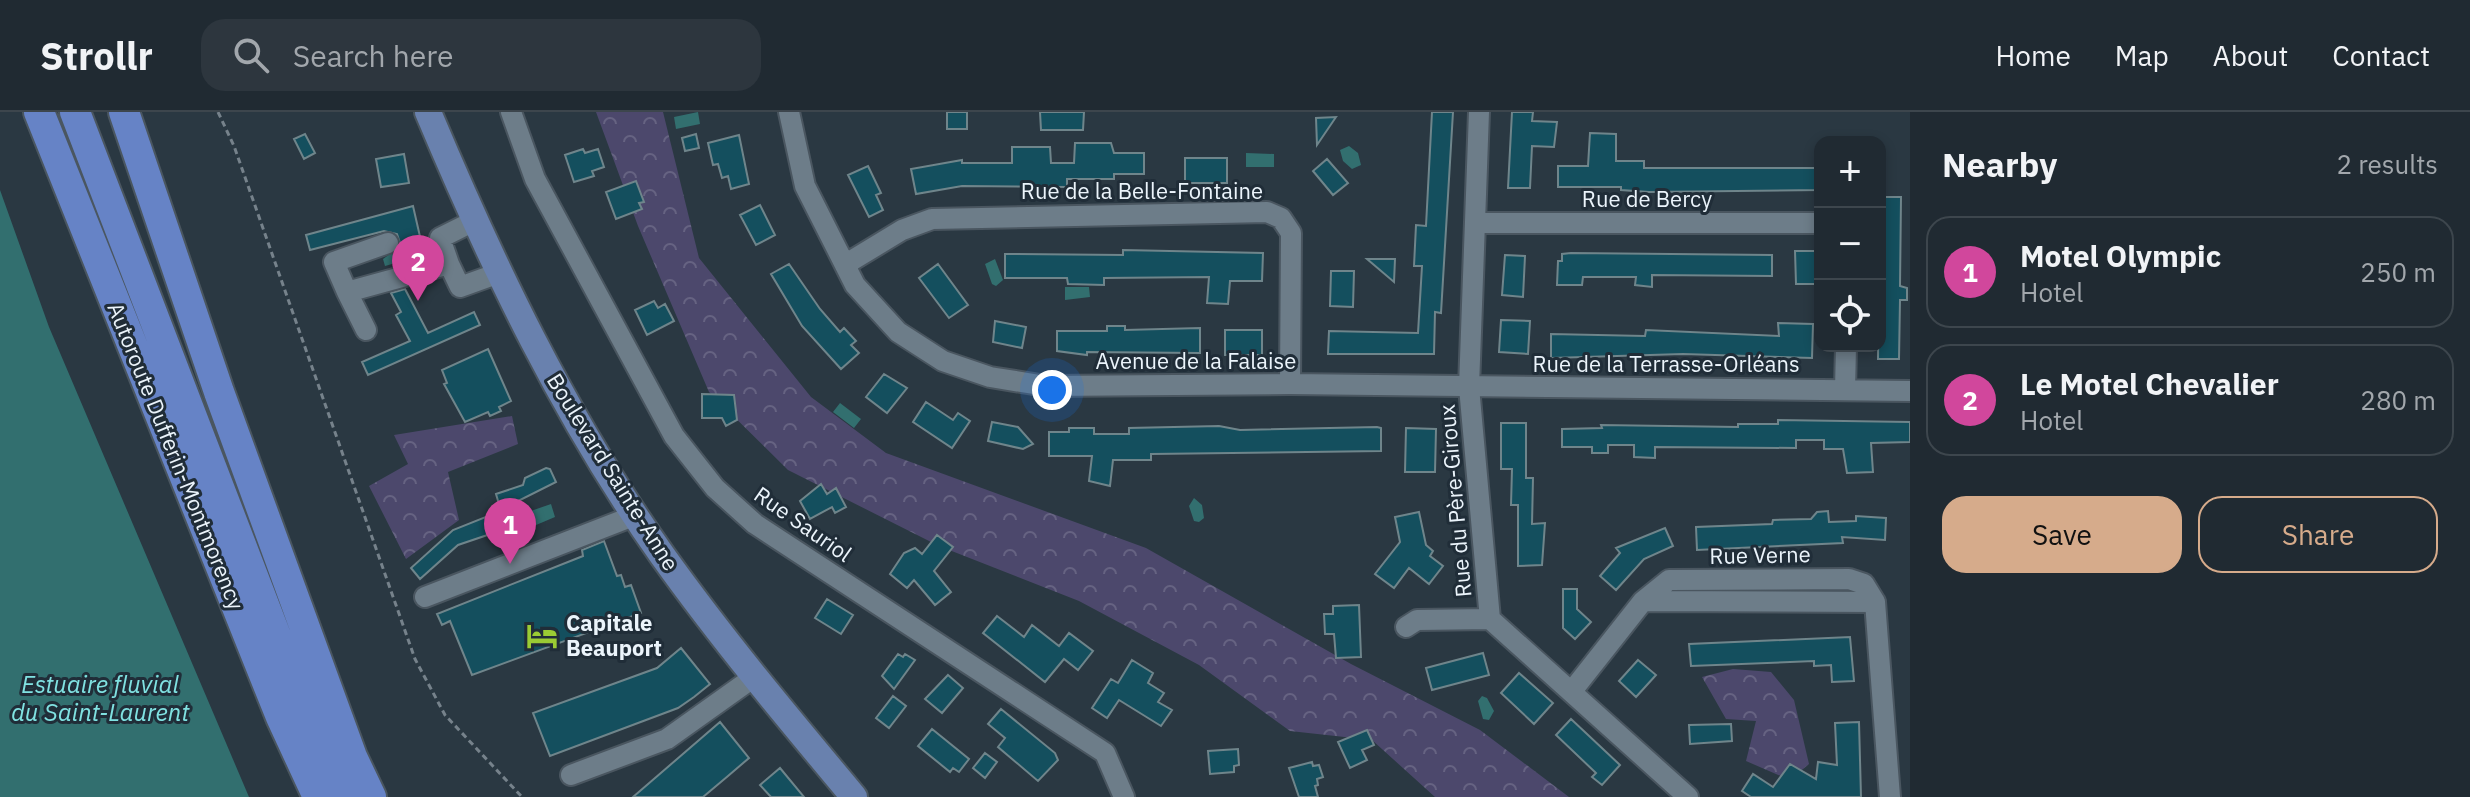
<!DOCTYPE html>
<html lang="en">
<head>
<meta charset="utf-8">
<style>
	body { margin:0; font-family:"IBM Plex Sans",sans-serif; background:#2d363e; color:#f1f3f6 }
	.controls { position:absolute; right:24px; top:24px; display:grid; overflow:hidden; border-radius:16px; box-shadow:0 4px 12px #0003 }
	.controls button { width:72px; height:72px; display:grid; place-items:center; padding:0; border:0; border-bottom:2px solid #3d464d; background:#202a32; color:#f1f3f6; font:40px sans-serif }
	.you { position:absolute; left:1052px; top:278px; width:28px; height:28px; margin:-20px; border:6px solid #fff; border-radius:50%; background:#1a73e8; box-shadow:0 0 0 12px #1a73e833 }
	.badge { display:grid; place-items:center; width:52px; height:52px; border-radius:50%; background:#d6ab8b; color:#fff; font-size:26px; font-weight:700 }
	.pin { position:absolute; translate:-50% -66px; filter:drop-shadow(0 2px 4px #0008) }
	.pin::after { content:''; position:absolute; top:42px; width:28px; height:24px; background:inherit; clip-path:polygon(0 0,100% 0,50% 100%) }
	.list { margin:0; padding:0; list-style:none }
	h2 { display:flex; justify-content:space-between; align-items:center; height:104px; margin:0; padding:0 32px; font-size:34px }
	h2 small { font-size:26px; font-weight:400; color:#a2a7ac }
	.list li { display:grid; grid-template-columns:52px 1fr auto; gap:24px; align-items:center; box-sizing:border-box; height:112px; margin:0 16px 16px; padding:0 16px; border:2px solid #3d464d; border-radius:24px }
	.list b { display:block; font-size:30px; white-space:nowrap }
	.list p { margin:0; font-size:26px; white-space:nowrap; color:#a2a7ac }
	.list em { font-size:26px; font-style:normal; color:#a2a7ac }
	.actions { display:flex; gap:16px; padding:24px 32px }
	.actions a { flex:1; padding:18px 0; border:2px solid #d6ab8b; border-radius:24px; text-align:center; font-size:28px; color:#d6ab8b }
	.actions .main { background:#d6ab8b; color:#111 }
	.icon { flex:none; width:44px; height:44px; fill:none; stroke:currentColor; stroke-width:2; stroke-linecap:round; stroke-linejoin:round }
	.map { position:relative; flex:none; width:1910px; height:685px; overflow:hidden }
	header { display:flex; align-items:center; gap:48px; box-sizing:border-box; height:112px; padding:0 40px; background:#202a32; border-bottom:2px solid #3d464d }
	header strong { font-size:38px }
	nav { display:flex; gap:44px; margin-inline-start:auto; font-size:28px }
	.search { width:560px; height:72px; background:#2d363e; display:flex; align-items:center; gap:20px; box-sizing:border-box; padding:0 28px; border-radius:24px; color:#a2a7ac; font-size:30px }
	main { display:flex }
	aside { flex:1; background:#202a32 }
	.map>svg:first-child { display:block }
	.forest { fill:url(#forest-crowns) }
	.water { fill:#326f6f }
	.building { fill:#144f5e; stroke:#6f858b; stroke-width:2 }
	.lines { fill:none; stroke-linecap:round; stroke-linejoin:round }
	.minor-casing { stroke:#4a5660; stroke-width:24 }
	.major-casing { stroke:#4a5660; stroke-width:30 }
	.highway-casing { stroke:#4a5660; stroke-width:34 }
	.path { stroke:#76828b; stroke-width:3; stroke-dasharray:6 4; stroke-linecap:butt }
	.minor { stroke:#6d7d89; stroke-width:20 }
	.major { stroke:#6981ae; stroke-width:26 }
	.highway { stroke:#6683c6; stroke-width:30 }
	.labels { text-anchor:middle; stroke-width:6; stroke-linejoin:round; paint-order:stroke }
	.street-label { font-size:22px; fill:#ebf4fb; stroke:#202d38 }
	.poi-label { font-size:22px; font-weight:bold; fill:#ebf4fb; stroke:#202d38; text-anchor:start }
	.water-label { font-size:24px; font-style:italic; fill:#80e2e2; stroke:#202d38 }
</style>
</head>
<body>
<header>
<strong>Strollr</strong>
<div class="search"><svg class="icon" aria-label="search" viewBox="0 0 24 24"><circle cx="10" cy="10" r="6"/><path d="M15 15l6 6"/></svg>Search here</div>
<nav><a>Home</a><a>Map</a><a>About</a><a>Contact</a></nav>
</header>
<main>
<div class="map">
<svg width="1910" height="685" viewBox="0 0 1910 685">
	<defs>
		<pattern id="forest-crowns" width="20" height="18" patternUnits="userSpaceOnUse" patternTransform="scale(2)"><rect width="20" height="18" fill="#4c486c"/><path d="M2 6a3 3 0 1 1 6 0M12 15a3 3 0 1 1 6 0" fill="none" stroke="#666382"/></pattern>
	</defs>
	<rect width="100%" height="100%" fill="#2a3842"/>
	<path class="forest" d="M596,0H663L699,146L811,285L886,341L1146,436L1351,552L1480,618L1569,685H1435L1372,628L1290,619L1199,553L1079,489L939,434L788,358L709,280L638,114Z
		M512,304L518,332L448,360L459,408L406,447L369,374L408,352L394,323Z
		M1733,557L1771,560L1794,588L1809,652L1790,668L1746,649L1756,609L1726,607L1702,565Z"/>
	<path class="water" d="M698,0L700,12L676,17L674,5Z
		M1349,34L1358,41L1361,53L1352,57L1343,49L1340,38Z
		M1246,41L1274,42V55H1246Z
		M0,78L49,215L249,685H0Z
		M397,137L405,139L406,148L385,154L383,147Z
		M995,147L1003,168L996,174L992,172L985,152Z
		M1065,175H1089L1090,185L1065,188Z
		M840,291L861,307L854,316L833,300Z
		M1194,386L1202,393L1204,406L1199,410L1194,409L1189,394Z
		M551,392L555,405L529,416L525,401Z
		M1482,584L1487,586L1494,599L1489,608L1483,607L1478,589Z"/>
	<path class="building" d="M947,0H967V17H947Z
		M1040,0H1084L1083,18H1041Z
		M1432,0H1453L1441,201L1435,200L1434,242H1328L1329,219L1418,221L1422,154H1414L1416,113L1426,114Z
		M1512,0H1533L1532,9L1557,10L1554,35L1532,34L1530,76H1508Z
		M1336,5L1317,33L1316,6Z
		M1590,21L1616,22V49H1644V56H1820V78L1649,80L1621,78V75H1558V54H1588Z
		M305,22L315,41L304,47L294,27Z
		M696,22L699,36L685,39L682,26Z
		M739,23L749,72L731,77L728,64L722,66L718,52L713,53L708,31Z
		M1075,31H1111L1114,41H1144V62H1114V67H1067V75L962,74L916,82L911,57L962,48V51H1012V35H1050L1051,51H1074Z
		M583,37L585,41L598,37L604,55L592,59L594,64L574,70L565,43Z
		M404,42L409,71L381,75L376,47Z
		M1185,46H1227V71H1185Z
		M1327,47L1348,71L1333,83L1313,59Z
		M868,54L881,81L876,83L883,98L869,105L848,63Z
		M636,69L644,90L639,91L642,97L616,107L606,80Z
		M1880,85H1901L1900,174L1907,176V188H1900L1899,247H1878Z
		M760,93L775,123L756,133L740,103Z
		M413,94L421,129L401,134L397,122L384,119L310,138L306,123Z
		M1123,138L1263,141L1262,169H1230L1228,192L1207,191L1209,165L1104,166V173L1068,172L1067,166H1005V142L1123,143Z
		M1795,139H1817L1816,172H1796Z
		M1571,141L1772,143V164L1652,163V175L1635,173L1636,165H1583L1582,173H1557L1558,149H1562V142Z
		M1505,143L1525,144L1523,185L1502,183Z
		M1367,147H1395L1394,170Z
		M789,152L820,197L840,220L844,216L856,229L851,233L859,241L841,257L802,214L771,162Z
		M938,152L968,193L949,206L919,166Z
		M1331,159H1354L1353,195L1330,194Z
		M405,177L428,221L474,200L480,213L368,263L362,250L410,229L396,203L401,200L391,181Z
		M654,189L658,196L665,192L674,209L647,223L635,198Z
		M1501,208L1530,209L1528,242L1499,240Z
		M995,209L1026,215L1022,236L993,230Z
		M1778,211L1813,212L1812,246L1683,242L1551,246V222L1645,224L1646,218L1779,224Z
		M1107,214H1125V218L1200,216V241L1087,240V243L1057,239V219H1107Z
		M1225,218H1262V243H1225Z
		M488,237L511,289L499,295L501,299L490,304L488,300L465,310L444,272L447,271L442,258Z
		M884,262L907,276L887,301L866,285Z
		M702,282L734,283L737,308L726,314L722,306H702Z
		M926,290L953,308L958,301L970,309L952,336L913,310Z
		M1778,308L1910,310V330L1871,331L1873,360L1847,361L1843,337H1824V328H1796V336L1655,335V346L1634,345V333H1608V341H1592V335H1562V317L1602,316L1601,313L1738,315V312H1778Z
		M992,310L1018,315L1033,332L1023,337L988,329Z
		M1501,311H1526V366H1533L1532,412L1545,411L1542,453L1518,454V393H1511L1512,357H1501Z
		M1219,314L1240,318L1377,315L1381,316V339L1151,342V348H1113L1110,374L1089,369L1092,344H1049V320H1069V316H1094V322H1129V316Z
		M1406,316L1436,317L1435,360H1405Z
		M546,356L550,357L556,370L516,390L523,411L458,433L420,467L411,456L453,418L501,399L496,382L523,373L525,366Z
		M821,372L827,382L836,376L846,395L835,401L832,395L810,407L800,389Z
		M1828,399L1829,410L1856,409V404L1886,406L1885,428L1842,425L1843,431L1697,438L1696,415L1772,412L1773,408L1811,407L1817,400Z
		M1419,400L1426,433L1433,439L1430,444L1443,454L1429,472L1409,456L1394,476L1375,462L1400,430L1395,405Z
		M1665,416L1673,434L1644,447L1616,478L1600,464L1620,441L1616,436Z
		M937,423L953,435L934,459L951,480L935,493L914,468L907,476L890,462L904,441L915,436L922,442Z
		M604,429L617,464L621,463L625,475L631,473L641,501L472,563L450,509L442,513L437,502L583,444L582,438Z
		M1563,477H1577V497L1591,510L1575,527L1563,516Z
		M827,487L853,503L841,522L815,506Z
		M1359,493L1361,545L1336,546L1334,522H1325L1324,502H1333V494Z
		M997,504L1024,525L1032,513L1059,534L1069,521L1093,539L1078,558L1064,547L1045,570L983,521Z
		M1850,525L1854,569L1832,570L1831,553L1814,554V549L1691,554L1689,532Z
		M681,536L710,572L694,585L678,596L550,644L533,601L657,556Z
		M1483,541L1489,563L1432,578L1426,556Z
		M898,542L903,545L905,542L915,548L894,577L882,564Z
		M1132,548L1153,561L1148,571L1164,581L1158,590L1172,598L1161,614L1119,588L1107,606L1092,596L1111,567L1118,571Z
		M1638,548L1656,563L1636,585L1619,569Z
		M1519,561L1553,591L1534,612L1501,581Z
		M948,563L963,576L942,601L925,587Z
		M893,584L906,594L889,616L876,606Z
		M1001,597L1055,641L1058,648L1038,669L998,635L1005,626L988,612Z
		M1571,607L1620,653L1602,673L1592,665L1596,661L1556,623Z
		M720,610L749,646L728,664L703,685H633Z
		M1859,610L1861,685H1751L1742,679L1753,662L1773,675L1790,652L1816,667L1818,650L1837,653L1835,611Z
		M1731,612L1732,629L1690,632L1689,613Z
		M932,617L969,647L959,660L953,656L950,660L918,634Z
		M1367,618L1374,633L1362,638L1367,648L1350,656L1338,630Z
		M1238,637L1239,653L1234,654V660L1210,662L1208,639Z
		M985,641L997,650L985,666L973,656Z
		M1312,650L1313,654L1319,653L1323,665L1317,667L1318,673L1315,674L1318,685H1299L1289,656Z
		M780,656L804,685H771L760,673Z"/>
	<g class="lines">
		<defs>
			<path id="minor" d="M511,0L535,67L674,324L715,376L755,412L1105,641L1124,685
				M789,0L805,74L855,173L898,220L943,249L990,265L1046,274L1290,272L1910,279
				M1479,0L1469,275L1490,507L1688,685
				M1475,111H1820
				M449,152L440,126L474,109
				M846,152L902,118L932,107L1267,100L1281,106L1291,121L1290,272
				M347,180L334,150L388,131
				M366,218L347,180L449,152L460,175L499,161
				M1845,278L1846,234
				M425,485L636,403
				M1643,489L1875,490
				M1406,515L1417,508L1490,507
				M1572,579L1643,489L1669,468L1849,467L1864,472L1875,490L1890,685
				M571,663L667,627L754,565"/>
			<path id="major" d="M428,0C493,155 565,306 662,443C722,527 788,606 854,685"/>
			<path id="highway" d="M39,0L281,605L318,685
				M75,0L299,584L349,685
				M124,0L219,280L352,645L371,685"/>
		</defs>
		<use href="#minor" class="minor-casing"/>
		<use href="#major" class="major-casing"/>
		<use href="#highway" class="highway-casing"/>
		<path class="path" d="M218,0L234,34L415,547L445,603L522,685"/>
		<use href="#minor" class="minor"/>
		<use href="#major" class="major"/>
		<use href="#highway" class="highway"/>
	</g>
	<defs>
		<symbol id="hotel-bare" viewBox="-9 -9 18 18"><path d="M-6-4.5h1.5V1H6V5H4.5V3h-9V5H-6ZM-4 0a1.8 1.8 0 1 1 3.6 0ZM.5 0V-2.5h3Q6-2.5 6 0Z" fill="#9acb34" stroke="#202d38" stroke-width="2.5" paint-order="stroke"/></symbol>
	</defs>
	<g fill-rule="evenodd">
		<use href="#hotel-bare" x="520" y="502" width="44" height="44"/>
	</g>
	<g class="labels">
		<g class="street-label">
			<text x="1142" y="87">Rue de la Belle-Fontaine</text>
			<text x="1647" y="95">Rue de Bercy</text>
			<text x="1196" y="257">Avenue de la Falaise</text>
			<text x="1666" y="260">Rue de la Terrasse-Orléans</text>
			<text transform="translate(176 344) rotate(68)" y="8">Autoroute Dufferin-Montmorency</text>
			<text transform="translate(613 360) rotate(58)" y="8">Boulevard Sainte-Anne</text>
			<text transform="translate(1455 389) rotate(-95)" y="8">Rue du Père-Giroux</text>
			<text transform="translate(803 412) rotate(35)" y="8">Rue Sauriol</text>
			<text transform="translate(1760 443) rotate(-1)" y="8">Rue Verne</text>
		</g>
		<g class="poi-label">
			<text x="566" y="519">Capitale<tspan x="566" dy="25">Beauport</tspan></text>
		</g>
		<g class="water-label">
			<text x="100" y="581">Estuaire fluvial<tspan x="100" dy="28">du Saint-Laurent</tspan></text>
		</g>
	</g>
</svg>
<div class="controls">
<button>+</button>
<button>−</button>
<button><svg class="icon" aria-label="locate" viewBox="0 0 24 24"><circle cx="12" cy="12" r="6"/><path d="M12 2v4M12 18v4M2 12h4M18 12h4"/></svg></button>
</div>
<div class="you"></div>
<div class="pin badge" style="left:510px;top:452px;background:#d1479c">1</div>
<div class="pin badge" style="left:418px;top:189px;background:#d1479c">2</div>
</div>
<aside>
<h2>Nearby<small>2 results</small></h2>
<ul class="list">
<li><span class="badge" style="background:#d1479c">1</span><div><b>Motel Olympic</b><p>Hotel</p></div><em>250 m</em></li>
<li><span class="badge" style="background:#d1479c">2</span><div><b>Le Motel Chevalier</b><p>Hotel</p></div><em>280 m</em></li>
</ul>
<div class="actions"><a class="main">Save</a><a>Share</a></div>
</aside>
</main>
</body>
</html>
